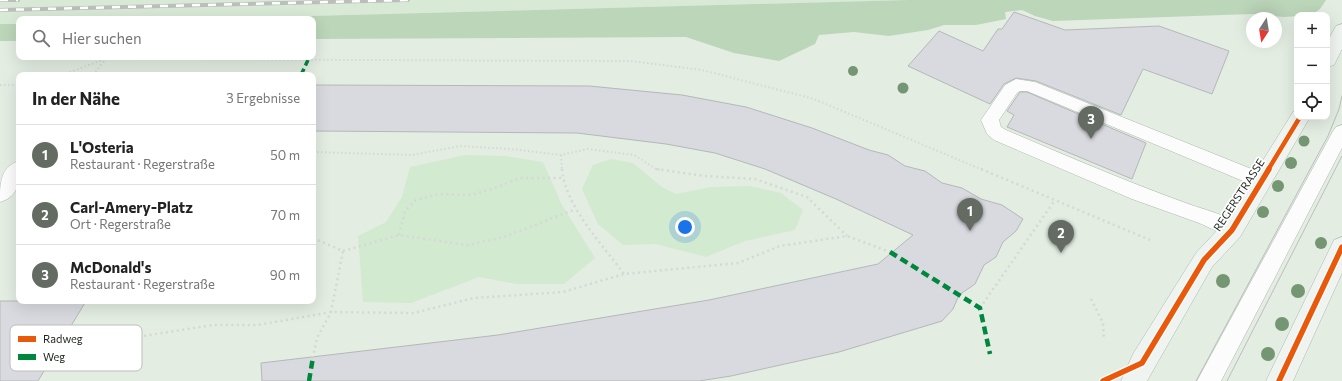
<!DOCTYPE html>
<html lang="de">
<head>
<meta charset="utf-8">
<style>
	body { margin:0; font-family:Commissioner,sans-serif; background:#f2f2f2; color:#222 }
	.controls { position:absolute; right:12px; top:12px; display:grid; overflow:hidden; border-radius:8px; box-shadow:0 4px 16px #0002 }
	.controls button { width:36px; height:36px; display:grid; place-items:center; padding:0; border:0; border-bottom:1px solid #e0e0e0; background:#fff; color:#222; font:20px sans-serif }
	.compass { position:absolute; left:1246px; top:12px; width:36px; height:36px; border-radius:50%; background:#fff; box-shadow:0 4px 16px #0002; rotate:192deg }
	.you { position:absolute; left:685px; top:227px; width:14px; height:14px; margin:-10px; border:3px solid #fff; border-radius:50%; background:#1a73e8; box-shadow:0 0 0 6px #1a73e833 }
	.badge { display:grid; place-items:center; width:26px; height:26px; border-radius:50%; background:#636b62; color:#fff; font-size:13px; font-weight:700 }
	.pin { position:absolute; translate:-50% -33px; filter:drop-shadow(0 1px 2px #0008) }
	.pin::after { content:''; position:absolute; top:21px; width:14px; height:12px; background:inherit; clip-path:polygon(0 0,100% 0,50% 100%) }
	.list { margin:0; padding:0; list-style:none }
	h2 { display:flex; justify-content:space-between; align-items:center; height:52px; margin:0; padding:0 16px; font-size:17px }
	h2 small { font-size:13px; font-weight:400; color:#767676 }
	.list li { display:grid; grid-template-columns:26px 1fr auto; gap:12px; align-items:center; box-sizing:border-box; height:60px; padding:0 16px; border-top:1px solid #e0e0e0 }
	.list b { display:block; font-size:15px; white-space:nowrap }
	.list p { margin:0; font-size:13px; white-space:nowrap; color:#767676 }
	.list em { font-size:13px; font-style:normal; color:#767676 }
	.icon { flex:none; width:22px; height:22px; fill:none; stroke:currentColor; stroke-width:2; stroke-linecap:round; stroke-linejoin:round }
	.map { position:relative; flex:none; width:1342px; height:381px; overflow:hidden }
	.search { position:absolute; background:#fff; box-shadow:0 4px 16px #0002; left:16px; top:16px; width:300px; height:44px; display:flex; align-items:center; gap:10px; box-sizing:border-box; padding:0 14px; border-radius:8px; color:#767676; font-size:15px }
	.panel { position:absolute; background:#fff; box-shadow:0 4px 16px #0002; left:16px; top:72px; width:300px; height:232px; border-radius:8px }
	.map>svg:first-child { display:block }
	.built { fill:#d8ead6 }
	.green { fill:#d2ead0 }
	.forest { fill:#bcd6ba }
	.building { fill:#d9dadf; stroke:#b5b8b8 }
	.lines { fill:none; stroke-linecap:round; stroke-linejoin:round }
	.lane-casing { stroke:#afb7ae; stroke-width:1 }
	.street-casing { stroke:#afb7ae; stroke-width:1 }
	.secondary-casing { stroke:#afb7ae; stroke-width:1 }
	.path-far1 { stroke:#d5d9d5; stroke-width:2; stroke-dasharray:1.5 2.5; stroke-linecap:butt }
	.path { stroke:#d5d9d5; stroke-width:2.5; stroke-dasharray:2 3.5; stroke-linecap:butt }
	.lane { fill:#fbfcfb; fill-rule:evenodd }
	.street { fill:#fbfcfb; fill-rule:evenodd }
	.secondary { fill:#f0f4f0; fill-rule:evenodd }
	.tram { stroke:#bcbebc; stroke-width:1 }
	.rail-casing { stroke:#bcbebc; stroke-width:4 }
	.rail { stroke:#fff; stroke-width:2.5; stroke-dasharray:8; stroke-linecap:butt }
	.quiet-far1 { stroke:#00873e; stroke-width:3.5; stroke-dasharray:7 3.5; stroke-linecap:butt }
	.quiet { stroke:#00873e; stroke-width:4.5; stroke-dasharray:8 4.5; stroke-linecap:butt }
	.cycleway-far1-casing { stroke:#fff; stroke-width:6 }
	.cycleway-casing { stroke:#fff; stroke-width:8 }
	.cycleway-far1 { stroke:#e8590c; stroke-width:4.5 }
	.cycleway { stroke:#e8590c; stroke-width:5.5 }
	.tree { fill:#749672 }
	.labels { text-anchor:middle; stroke-width:3.5; stroke-linejoin:round; paint-order:stroke }
	.street-label { font-size:11px; fill:#1e251d; stroke:#fff }
	.key { fill:#fff; stroke:#bcbebb; stroke-width:1 }
	.key-label { font-size:11px; fill:#1e251d }
</style>
</head>
<body>
<div class="map">
<svg width="1342" height="381" viewBox="0 0 1342 381">
	<rect width="100%" height="100%" fill="#e3ede2"/>
	<path class="built" d="M0,0H909L198,19H19V24H0Z"/>
	<path class="green" d="M465,155L505,156L543,162L562,205L595,258L564,284H516L479,277L411,303L363,302L358,236L386,222L402,197L410,167Z
		M611,159L633,163L662,187L676,194L711,187L749,186L781,193L803,210L795,230L745,241L706,257L656,244L623,245L598,224L582,189L593,165Z"/>
	<path class="forest" d="M909,0H1326L1320,9L1312,15L1284,17L1252,14L1053,21L1035,16L1022,10L1005,12L1006,19L976,25H944L928,30L889,36L854,32L819,35L815,44L779,61L734,53L686,37L313,39V19H198Z
		M0,24H19V41H0Z"/>
	<path class="building" d="M1014,12L1065,30L1159,26L1229,51L1212,94L1143,69L1121,115L1036,81L1016,78L1004,84L990,104L908,66L939,31L983,51L998,29H1002Z
		M313,85L589,86L682,95L746,107L812,128L869,150L888,155L905,166L925,171L942,183L962,188L981,199L1002,205L1023,219L1016,231L1003,242L996,257L984,265L975,284L959,295L953,309L942,321L839,352L731,376L699,381H262L261,363L498,335L709,300L878,264L913,235L836,199L765,169L715,153L666,144L577,133L313,131Z
		M1020,92H1027L1146,143L1132,179L1007,127L1014,115L1007,111Z
		M0,301H86L38,381H0Z"/>
	<g class="lines">
		<defs>
			<path id="lane" d="M1016,79L1035,82L1269,176L1271,181L1269,186L1262,188L1255,186L1027,91H1020L1017,93L999,120L1001,127L1006,130C1069,157 1130,183 1194,206C1207,210 1236,218 1242,230L1239,236L1232,238L1199,223L1132,199L994,140L987,134L981,120L1005,85Z
				M1342,125V148L1221,381H1197L1333,131L1336,127Z"/>
			<path id="street" d="M19,161C19,179 21,196 0,202C0,184 0,167 19,161Z"/>
			<path id="secondary" d="M1342,24V49L1334,65L1327,67V42L1336,26Z
				M1297,111V117H1310L1240,237L1212,267L1147,381H1121L1133,354L1196,253L1224,223L1293,112Z
				M1342,237V273L1293,381H1266L1334,240Z"/>
		</defs>
		<use href="#lane" class="lane-casing"/>
		<use href="#street" class="street-casing"/>
		<use href="#secondary" class="secondary-casing"/>
		<path class="path-far1" d="M62,75L105,59L630,61L702,70L814,99L983,170
			M93,75L105,60
			M0,85H19
			M313,152L412,155L460,146L511,149L561,155L588,149L634,155L656,169L662,170
			M561,155L562,170"/>
		<path class="path" d="M562,169C565,206 602,244 624,274
			M656,169L705,176L755,179L807,197L847,236
			M981,169L1150,240
			M399,235L405,211L416,200L439,194L470,195L492,189L520,178H563
			M313,238L343,251L331,312L317,338L313,357
			M343,251L399,235L467,245L504,237L576,209
			M1091,299L1103,323L1104,340
			M980,308L1055,200
			M95,337L124,339L213,325H258L331,312L414,313L474,298L563,292L624,274L738,263L780,246L847,236L890,252"/>
		<use href="#lane" class="lane"/>
		<use href="#street" class="street"/>
		<use href="#secondary" class="secondary"/>
		<path class="tram" d="M1196,381L1328,136L1339,109L1342,96
			M1227,381L1342,156"/>
		<defs>
			<path id="rail" d="M0,0H18
				M0,10L408,0"/>
		</defs>
		<use href="#rail" class="rail-casing"/>
		<use href="#rail" class="rail"/>
		<path class="quiet-far1" d="M301,75L308,60"/>
		<path class="quiet" d="M890,252L980,308L990,354
			M309,381L313,357"/>
		<defs>
			<path id="cycleway-far1" d="M1268,170L1300,117"/>
			<path id="cycleway" d="M1103,381L1142,363L1204,260L1232,230L1269,169
				M1279,381L1342,247"/>
		</defs>
		<use href="#cycleway-far1" class="cycleway-far1-casing"/>
		<use href="#cycleway" class="cycleway-casing"/>
		<use href="#cycleway-far1" class="cycleway-far1"/>
		<use href="#cycleway" class="cycleway"/>
	</g>
	<g class="tree">
		<circle cx="853" cy="71" r="5"/>
		<circle cx="903" cy="88" r="5.5"/>
		<circle cx="1304" cy="141" r="5.5"/>
		<circle cx="1291" cy="163" r="6"/>
		<circle cx="1278" cy="186" r="6"/>
		<circle cx="1263" cy="212" r="6"/>
		<circle cx="1321" cy="243" r="6"/>
		<circle cx="1223" cy="281" r="7"/>
		<circle cx="1298" cy="291" r="7"/>
		<circle cx="1282" cy="324" r="7"/>
		<circle cx="1268" cy="354" r="7"/>
	</g>
	<g class="labels">
		<g class="street-label">
			<text transform="translate(1239 195) rotate(-57)" y="4">REGERSTRASSE</text>
		</g>
	</g>
	<rect x="10" y="325" width="132" height="46" rx="6" class="key"/>
	<rect x="18" y="336" width="18" height="6" fill="#e8590c"/>
	<rect x="18" y="354" width="18" height="6" fill="#00873e"/>
	<g class="key-label">
		<text x="43" y="343">Radweg</text>
		<text x="43" y="361">Weg</text>
	</g>
</svg>
<div class="controls">
<button>+</button>
<button>−</button>
<button><svg class="icon" aria-label="locate" viewBox="0 0 24 24"><circle cx="12" cy="12" r="6"/><path d="M12 2v4M12 18v4M2 12h4M18 12h4"/></svg></button>
</div>
<svg class="compass" viewBox="-18 -18 36 36"><path d="M0-13l5 13h-10z" fill="#e53935"/><path d="M0 13l5-13h-10z" fill="#767676"/></svg>
<div class="you"></div>
<div class="pin badge" style="left:970px;top:231px">1</div>
<div class="pin badge" style="left:1061px;top:253px">2</div>
<div class="pin badge" style="left:1091px;top:139px">3</div>
<div class="search"><svg class="icon" aria-label="search" viewBox="0 0 24 24"><circle cx="10" cy="10" r="6"/><path d="M15 15l6 6"/></svg>Hier suchen</div>
<section class="panel">
<h2>In der Nähe<small>3 Ergebnisse</small></h2>
<ul class="list">
<li><span class="badge">1</span><div><b>L'Osteria</b><p>Restaurant · Regerstraße</p></div><em>50 m</em></li>
<li><span class="badge">2</span><div><b>Carl-Amery-Platz</b><p>Ort · Regerstraße</p></div><em>70 m</em></li>
<li><span class="badge">3</span><div><b>McDonald's</b><p>Restaurant · Regerstraße</p></div><em>90 m</em></li>
</ul>
</section>
</div>
</body>
</html>
